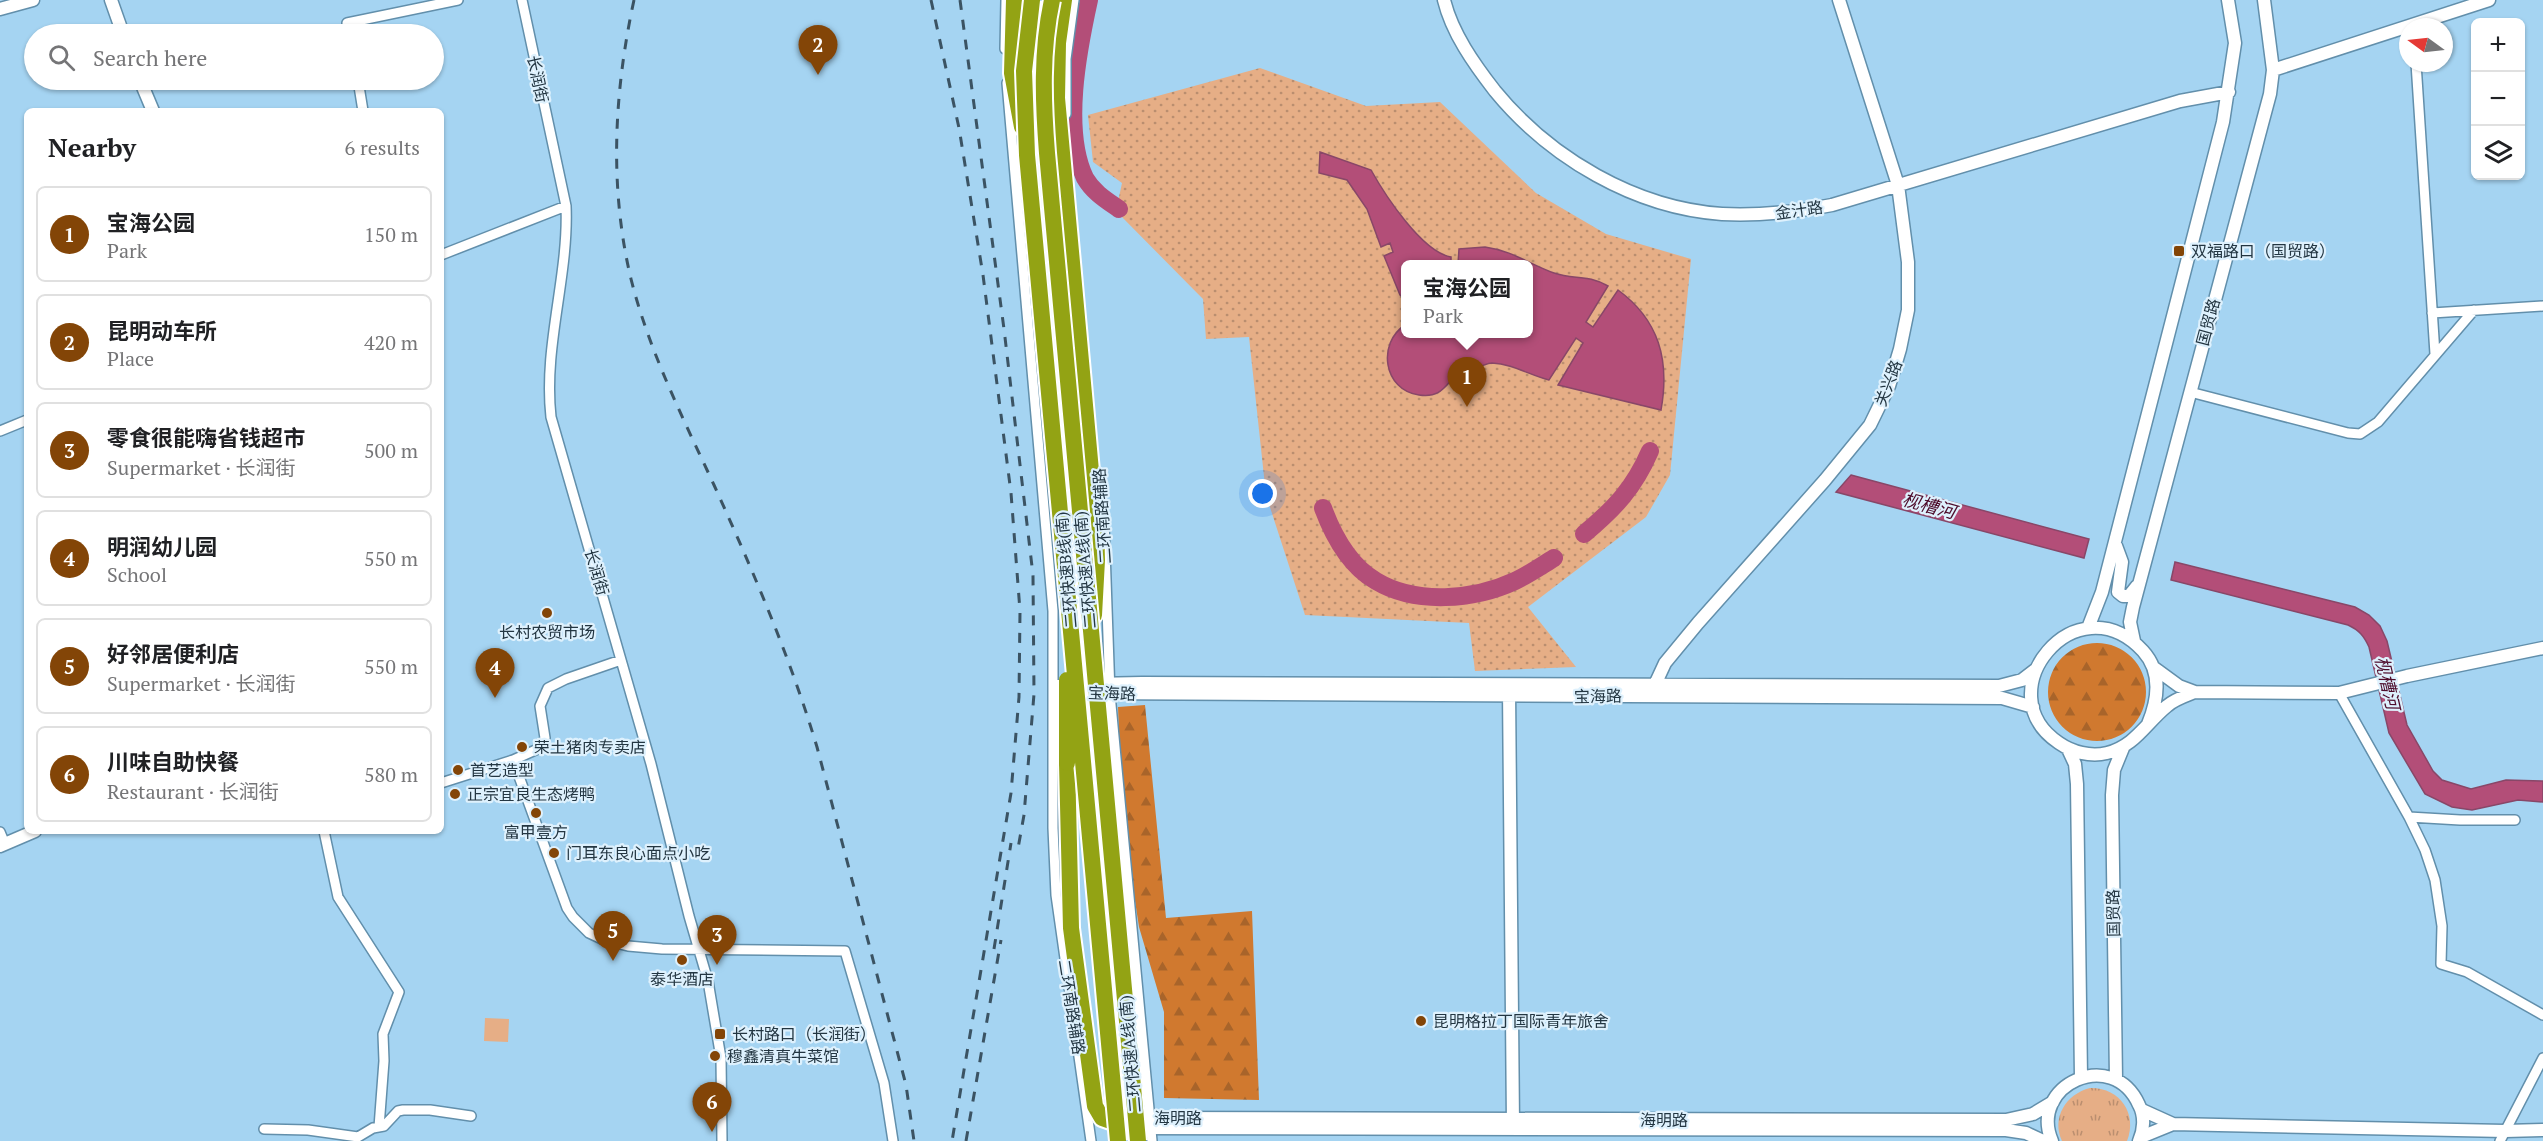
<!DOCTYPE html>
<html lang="en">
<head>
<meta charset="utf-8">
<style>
	body { margin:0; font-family:"PT Serif","Noto Sans SC",serif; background:#f2f2f2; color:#202124 }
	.controls { position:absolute; right:18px; top:18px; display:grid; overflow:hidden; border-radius:9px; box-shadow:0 2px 4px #0004 }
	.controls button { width:54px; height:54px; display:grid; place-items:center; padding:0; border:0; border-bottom:2px solid #e0e0e0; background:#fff; color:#202124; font:30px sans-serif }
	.compass { position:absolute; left:2399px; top:18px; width:54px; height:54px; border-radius:50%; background:#fff; box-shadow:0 2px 4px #0004; rotate:285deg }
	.you { position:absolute; left:1263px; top:494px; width:21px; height:21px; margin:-15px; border:4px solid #fff; border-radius:50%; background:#1a73e8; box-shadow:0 0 0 9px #1a73e833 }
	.badge { display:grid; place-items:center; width:39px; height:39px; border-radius:50%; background:#834507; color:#fff; font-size:20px; font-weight:700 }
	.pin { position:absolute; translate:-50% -50px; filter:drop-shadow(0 2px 3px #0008) }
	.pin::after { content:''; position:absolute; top:32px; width:21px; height:18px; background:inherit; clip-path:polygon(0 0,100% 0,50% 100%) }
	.popup { position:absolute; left:1401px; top:260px; width:132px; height:78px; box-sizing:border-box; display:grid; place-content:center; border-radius:9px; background:#fff; filter:drop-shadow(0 2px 4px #0005); font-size:20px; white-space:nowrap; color:#757577 }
	.popup b { font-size:22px; color:#202124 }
	.popup::after { content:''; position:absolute; left:50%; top:100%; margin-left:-12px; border:12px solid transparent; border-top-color:#fff }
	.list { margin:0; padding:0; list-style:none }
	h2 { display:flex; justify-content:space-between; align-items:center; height:78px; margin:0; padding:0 24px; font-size:26px }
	h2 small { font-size:20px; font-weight:400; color:#757577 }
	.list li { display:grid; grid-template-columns:39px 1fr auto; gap:18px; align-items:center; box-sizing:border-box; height:96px; margin:0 12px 12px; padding:0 12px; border:2px solid #e0e0e0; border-radius:9px }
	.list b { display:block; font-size:22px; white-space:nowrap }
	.list p { margin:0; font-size:20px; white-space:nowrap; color:#757577 }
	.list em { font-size:20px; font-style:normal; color:#757577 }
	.icon { flex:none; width:33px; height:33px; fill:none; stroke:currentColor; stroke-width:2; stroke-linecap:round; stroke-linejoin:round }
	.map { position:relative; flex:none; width:2543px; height:1141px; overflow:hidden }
	.search { position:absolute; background:#fff; box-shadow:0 2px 4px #0004; left:24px; top:24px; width:420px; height:66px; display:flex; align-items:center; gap:15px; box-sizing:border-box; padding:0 21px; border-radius:33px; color:#757577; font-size:22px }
	.panel { position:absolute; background:#fff; box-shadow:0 2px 4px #0004; left:24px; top:108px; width:420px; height:726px; border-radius:9px }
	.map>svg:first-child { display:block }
	.grass { fill:url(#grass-tufts) }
	.forest { fill:url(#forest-firs) }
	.park { fill:url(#park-dots); fill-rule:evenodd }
	.pitch { fill:#e6ae86 }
	.water { fill:#b34e78; stroke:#884768; stroke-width:1.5 }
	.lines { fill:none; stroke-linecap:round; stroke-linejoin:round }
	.river { stroke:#b34e78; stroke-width:18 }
	.street-casing { stroke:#628fab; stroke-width:12 }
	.secondary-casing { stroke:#628fab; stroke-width:15 }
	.highway-casing { stroke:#fff; stroke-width:20 }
	.street { stroke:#fff; stroke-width:9 }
	.secondary { stroke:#fff; stroke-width:12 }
	.highway { stroke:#93a314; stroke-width:16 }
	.rail { stroke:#3b5363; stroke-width:3; stroke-dasharray:10 10; stroke-linecap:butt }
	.highway-bridge-casing { stroke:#fff; stroke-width:20; stroke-linecap:butt }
	.highway-bridge { stroke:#93a314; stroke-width:16 }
	.poi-dot { fill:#834507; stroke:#def1fd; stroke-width:2 }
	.labels { text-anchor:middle; stroke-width:4.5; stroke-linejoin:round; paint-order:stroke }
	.street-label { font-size:16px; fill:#233642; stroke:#def1fd }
	.poi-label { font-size:16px; fill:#233642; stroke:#def1fd; text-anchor:start }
	.water-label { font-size:18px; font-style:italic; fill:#4e0c2b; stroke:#def1fd }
</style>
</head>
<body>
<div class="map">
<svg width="2543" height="1141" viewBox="0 0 2543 1141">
	<defs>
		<pattern id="grass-tufts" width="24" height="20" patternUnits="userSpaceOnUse" patternTransform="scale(1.5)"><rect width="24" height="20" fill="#e6ae86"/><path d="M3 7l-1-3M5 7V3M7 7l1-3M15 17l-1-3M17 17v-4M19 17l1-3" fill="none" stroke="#ba8e6f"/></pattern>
		<pattern id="forest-firs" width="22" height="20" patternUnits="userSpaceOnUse" patternTransform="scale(1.5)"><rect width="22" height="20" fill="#d0792f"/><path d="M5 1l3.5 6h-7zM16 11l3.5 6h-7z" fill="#a8642a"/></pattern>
		<pattern id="park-dots" width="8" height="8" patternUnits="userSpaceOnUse" patternTransform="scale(1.5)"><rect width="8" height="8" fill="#e6ae86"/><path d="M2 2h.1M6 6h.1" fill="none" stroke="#ba8e6f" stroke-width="1.8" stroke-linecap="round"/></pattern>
	</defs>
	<rect width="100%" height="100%" fill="#a5d4f2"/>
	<path class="grass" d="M2090,1088C2119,1087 2138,1113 2127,1141H2062C2051,1118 2066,1094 2090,1088Z"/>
	<path class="forest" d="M2048 692a49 49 0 1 1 98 0a49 49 0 1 1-98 0Z
		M1145,705L1166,918L1252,911L1259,1100L1164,1098V1012L1139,927L1122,816L1118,707Z"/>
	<path class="park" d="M1260,68L1366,106L1440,102L1536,193L1606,234L1691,259L1670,475L1646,517L1528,607L1576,667L1475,671L1469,623L1305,615L1266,495L1249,337L1206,339L1203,299L1116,211L1122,183L1093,162L1088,115ZM1406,264H1528V334H1406Z"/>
	<path class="pitch" d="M485,1018L509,1019L508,1042L484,1041Z"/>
	<path class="water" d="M1320,152L1371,170C1385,195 1422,252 1451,257V264H1406L1405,299L1400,295L1384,256L1393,252L1390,243L1381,247L1367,209L1347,180L1319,173Z
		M1485,247C1513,251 1529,264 1554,273C1574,280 1587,274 1608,286L1586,322L1593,327L1618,290C1659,320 1670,360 1661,410L1558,385L1583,343L1576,338L1549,380C1529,375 1513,364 1492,363C1487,363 1483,366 1478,367C1474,368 1469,367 1465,369C1446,379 1446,399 1419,395C1383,390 1377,343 1405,325L1406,334H1528V264H1458L1459,249Z
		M1851,475L2089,539L2084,558L1836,492Z
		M2175,562L2355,607L2369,615L2380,626L2387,641L2407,725L2433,771L2442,780L2471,789L2506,780L2543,781V802L2518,800L2472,810L2452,807L2425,794L2389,733L2369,647C2364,636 2359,630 2348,625L2171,580Z"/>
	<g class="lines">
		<path class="river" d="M1089,0C1078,50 1062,130 1085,178C1093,192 1106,200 1119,209
			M1323,508C1333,535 1350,566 1376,581C1416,605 1474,600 1515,581C1528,575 1541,566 1554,558
			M1584,534C1615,508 1634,488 1650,451"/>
		<defs>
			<path id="street" d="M522,0L566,206C569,276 543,346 551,417L651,764L689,916L708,981L721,1058L722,1141
				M349,34L347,23L458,0
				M1005,49L1006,0
				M2416,63L2435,354
				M358,80L363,111
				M1007,83L1053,611V828L1056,895L1091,1141
				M1066,114V59L1074,0
				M441,255L566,206
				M2432,313L2543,306
				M2190,392L2348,433L2360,434L2378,422L2474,310
				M0,431L27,420
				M1104,522L1110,694L1152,1141
				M2339,693L2409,817L2425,850L2435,880L2442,926L2441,964L2467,972L2543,1015
				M513,760L567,908L573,917L589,933L604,940L628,946L662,949L845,951L884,1083L893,1141
				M441,783L513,760L540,748L545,738L540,706L548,688L566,679L621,660
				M2409,817L2460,820H2515
				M324,831L338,897L399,992L383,1034L384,1061L379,1127
				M0,832L5,844
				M264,1129L308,1130L358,1137L373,1128L384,1126L398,1111L403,1110H430L471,1116
				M2500,1141L2543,1058"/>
			<path id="secondary" d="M111,0L123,34
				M1444,0C1452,33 1474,64 1495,91C1550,158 1635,208 1722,214C1760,216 1795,212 1832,205L2180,101L2229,92
				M0,9L33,0
				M2273,70L2489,0
				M140,80L153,111
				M2115,543L2122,562L2118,592L2123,596H2129L2137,586
				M2088,628L2102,592L2223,122L2235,43L2228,0
				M2134,641L2130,622L2133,607L2270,94L2273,70L2264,0
				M2153,667L2179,686L2195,692
				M1509,690L1513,1125
				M1079,691L1093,684L1142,683L1999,686L2022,680L2035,670
				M1652,691L1665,663L1698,623L1825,480L1870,425L1889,386L1900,349L1908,310V262L1898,185L1839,0
				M1089,693L2002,698L2033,707
				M2148,724C2158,700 2162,672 2143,651C2076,579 1984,693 2059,743C2072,752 2090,757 2107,753C2135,746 2146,723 2167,706C2175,699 2185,696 2195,692L2339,693L2407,676L2543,648
				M2068,749L2075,764L2077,784L2081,1077
				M0,846L35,831
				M2116,1079L2112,795L2114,770L2123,748
				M2142,1110L2173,1124L2505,1131L2543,1130
				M1129,1120L1150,1118L2006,1120L2033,1114L2053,1102
				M1131,1128L2006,1130L2026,1133L2043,1141
				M2141,1137L2173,1124
				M2052,1141C2028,1085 2113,1046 2139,1105C2145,1116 2144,1130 2139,1141"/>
			<path id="highway" d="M1014,0L1012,73L1022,127
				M1064,0L1058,43L1057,98L1096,526L1097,560L1094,615
				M1067,763L1071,928L1095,1106L1102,1118L1119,1124"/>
		</defs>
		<use href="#street" class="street-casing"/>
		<use href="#secondary" class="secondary-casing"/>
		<use href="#highway" class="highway-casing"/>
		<use href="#street" class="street"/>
		<use href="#secondary" class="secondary"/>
		<use href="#highway" class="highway"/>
		<path class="rail" d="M634,0C614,92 609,187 631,279C649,351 683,418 714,485C753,571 790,657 817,747L906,1085L914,1141
			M931,0L959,128L983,275L1011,493L1020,611L1019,697L1011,793L952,1141
			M960,0L1004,329L1033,575L1034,694L1024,815L1017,854
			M994,949L1011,843
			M966,1141L1001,940"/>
		<defs>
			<path id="highway-bridge" d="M1032,0L1024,71L1027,155L1118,1141
				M1052,0C1041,51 1043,102 1047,153L1138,1141
				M1067,763V680"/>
		</defs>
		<use href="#highway-bridge" class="highway-bridge-casing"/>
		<use href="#highway-bridge" class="highway-bridge"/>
	</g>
	<g class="poi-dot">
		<rect x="2173" y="245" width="12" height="12" rx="3"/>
		<circle cx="547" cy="613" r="6"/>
		<circle cx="522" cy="747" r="6"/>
		<circle cx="458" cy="770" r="6"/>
		<circle cx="455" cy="794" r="6"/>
		<circle cx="536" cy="813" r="6"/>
		<circle cx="554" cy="853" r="6"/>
		<circle cx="682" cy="960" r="6"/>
		<circle cx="1421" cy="1021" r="6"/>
		<rect x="714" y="1028" width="12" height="12" rx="3"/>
		<circle cx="715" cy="1056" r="6"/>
	</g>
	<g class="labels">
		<g class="street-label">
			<text transform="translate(538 79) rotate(78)" y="6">长润街</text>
			<text transform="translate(1799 210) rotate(-8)" y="6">金汁路</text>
			<text transform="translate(2208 322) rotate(-75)" y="6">国贸路</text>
			<text transform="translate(1888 383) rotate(-69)" y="6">关兴路</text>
			<text transform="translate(1102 516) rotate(-94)" y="6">二环南路辅路</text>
			<text transform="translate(1066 570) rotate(-95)" y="6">二环快速B线(南)</text>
			<text transform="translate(1085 570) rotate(-95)" y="6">二环快速A线(南)</text>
			<text transform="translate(597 572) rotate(74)" y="6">长润街</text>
			<text transform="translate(1112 693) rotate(2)" y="6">宝海路</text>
			<text transform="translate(1598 696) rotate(-1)" y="6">宝海路</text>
			<text transform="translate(2113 913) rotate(-91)" y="6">国贸路</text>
			<text transform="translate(1072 1007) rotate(81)" y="6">二环南路辅路</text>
			<text transform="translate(1130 1054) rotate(-95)" y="6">二环快速A线(南)</text>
			<text x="1178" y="1124">海明路</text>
			<text x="1664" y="1126">海明路</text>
		</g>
		<g class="poi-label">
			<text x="2191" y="257">双福路口（国贸路）</text>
			<text x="547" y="638" text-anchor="middle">长村农贸市场</text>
			<text x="534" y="753">荣土猪肉专卖店</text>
			<text x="470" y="776">首艺造型</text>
			<text x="467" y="800">正宗宜良生态烤鸭</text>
			<text x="536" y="838" text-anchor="middle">富甲壹方</text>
			<text x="566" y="859">门耳东良心面点小吃</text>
			<text x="682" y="985" text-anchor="middle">泰华酒店</text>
			<text x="1433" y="1027">昆明格拉丁国际青年旅舍</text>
			<text x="732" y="1040">长村路口（长润街）</text>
			<text x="727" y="1062">穆鑫清真牛菜馆</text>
		</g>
		<g class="water-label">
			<text transform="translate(1929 506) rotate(15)" y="6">枧槽河</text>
			<text transform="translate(2387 683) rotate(77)" y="6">枧槽河</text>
		</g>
	</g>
</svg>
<div class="controls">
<button>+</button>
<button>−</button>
<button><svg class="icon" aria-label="layers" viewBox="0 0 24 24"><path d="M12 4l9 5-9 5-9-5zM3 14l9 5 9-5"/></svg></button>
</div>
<svg class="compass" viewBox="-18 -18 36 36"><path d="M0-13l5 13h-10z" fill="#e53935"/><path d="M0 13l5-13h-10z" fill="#757577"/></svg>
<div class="you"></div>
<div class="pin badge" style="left:1467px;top:407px">1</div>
<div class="popup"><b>宝海公园</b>Park</div>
<div class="pin badge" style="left:818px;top:75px">2</div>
<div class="pin badge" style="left:717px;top:965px">3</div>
<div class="pin badge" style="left:495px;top:698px">4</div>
<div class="pin badge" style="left:613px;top:961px">5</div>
<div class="pin badge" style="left:712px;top:1132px">6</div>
<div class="search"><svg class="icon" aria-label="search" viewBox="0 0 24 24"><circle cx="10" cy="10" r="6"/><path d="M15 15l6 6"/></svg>Search here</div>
<section class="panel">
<h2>Nearby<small>6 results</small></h2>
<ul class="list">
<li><span class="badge">1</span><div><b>宝海公园</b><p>Park</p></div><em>150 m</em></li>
<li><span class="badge">2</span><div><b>昆明动车所</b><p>Place</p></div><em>420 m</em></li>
<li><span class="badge">3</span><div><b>零食很能嗨省钱超市</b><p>Supermarket · 长润街</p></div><em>500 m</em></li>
<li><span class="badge">4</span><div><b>明润幼儿园</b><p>School</p></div><em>550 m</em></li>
<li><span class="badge">5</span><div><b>好邻居便利店</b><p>Supermarket · 长润街</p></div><em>550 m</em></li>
<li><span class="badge">6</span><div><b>川味自助快餐</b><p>Restaurant · 长润街</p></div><em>580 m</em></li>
</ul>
</section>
</div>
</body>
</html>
